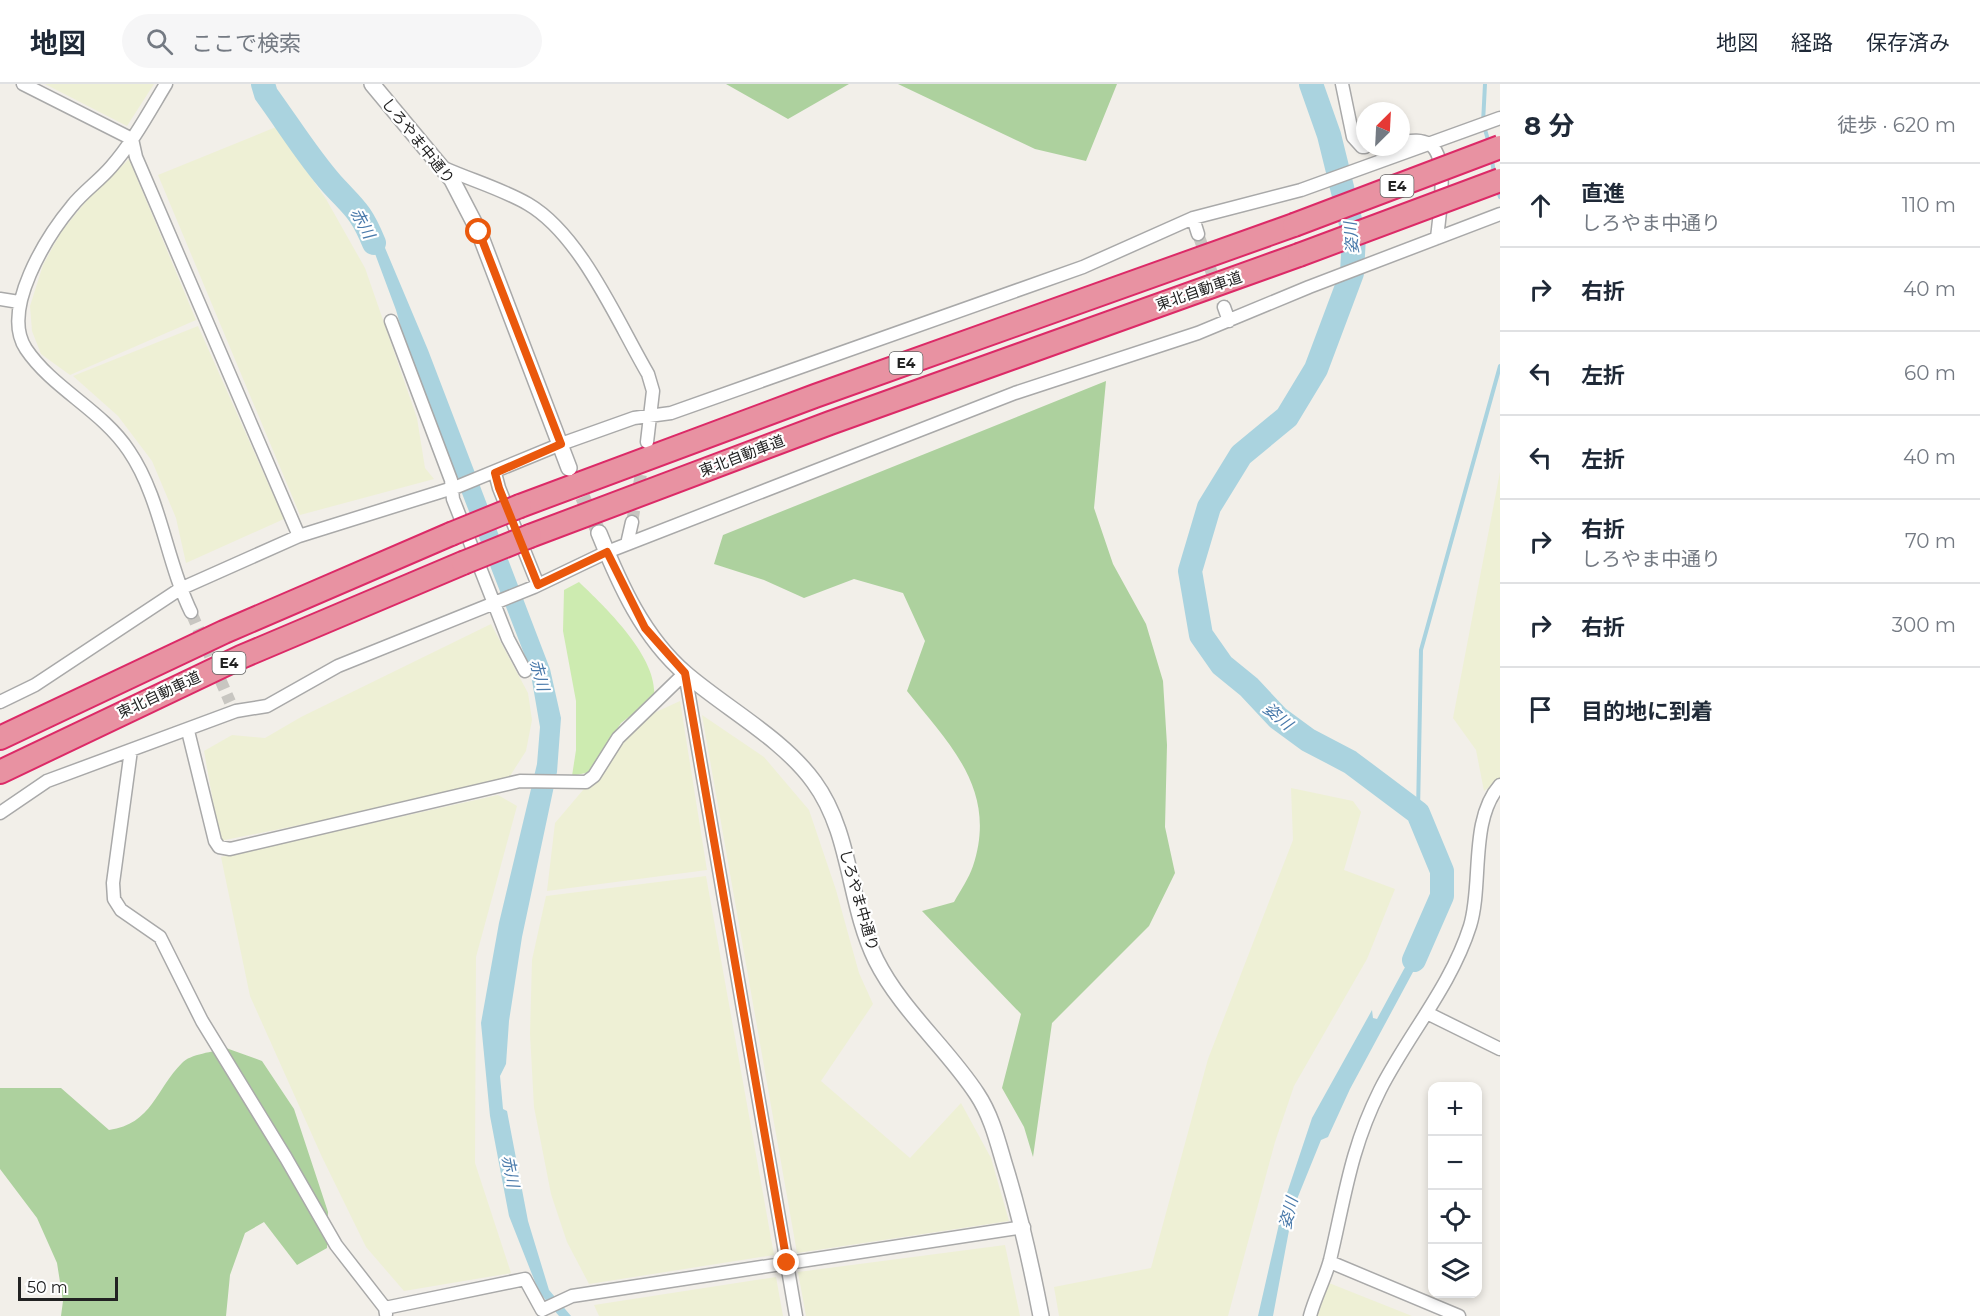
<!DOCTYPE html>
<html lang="ja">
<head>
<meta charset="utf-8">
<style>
	body { margin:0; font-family:Montserrat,"Noto Sans JP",sans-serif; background:#f6f6f7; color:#1f2937 }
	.controls { position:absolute; right:18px; bottom:18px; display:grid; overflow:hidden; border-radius:12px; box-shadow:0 3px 9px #0003 }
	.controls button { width:54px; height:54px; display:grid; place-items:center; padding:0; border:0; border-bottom:2px solid #e0e1e3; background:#fff; color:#1f2937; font:30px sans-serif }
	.compass { position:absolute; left:1356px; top:18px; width:54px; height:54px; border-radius:50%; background:#fff; box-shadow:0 3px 9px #0003; rotate:24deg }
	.scale { position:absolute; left:18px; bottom:15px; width:100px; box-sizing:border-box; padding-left:6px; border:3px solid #222; border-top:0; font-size:16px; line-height:21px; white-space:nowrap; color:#222; -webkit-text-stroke:4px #fff; paint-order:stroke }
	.stop { position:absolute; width:18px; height:18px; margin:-14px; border:4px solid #ea580c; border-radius:50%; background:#fff }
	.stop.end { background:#ea580c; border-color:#fff; box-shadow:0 2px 6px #0008 }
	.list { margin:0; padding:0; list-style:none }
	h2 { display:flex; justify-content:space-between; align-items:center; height:78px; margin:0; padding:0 24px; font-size:26px }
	h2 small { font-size:20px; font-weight:400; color:#747a83 }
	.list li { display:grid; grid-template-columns:39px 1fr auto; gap:18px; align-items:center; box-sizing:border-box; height:84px; padding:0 24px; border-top:2px solid #e0e1e3 }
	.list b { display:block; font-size:22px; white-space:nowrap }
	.list p { margin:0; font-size:20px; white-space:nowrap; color:#747a83 }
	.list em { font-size:20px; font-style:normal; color:#747a83 }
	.icon { flex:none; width:33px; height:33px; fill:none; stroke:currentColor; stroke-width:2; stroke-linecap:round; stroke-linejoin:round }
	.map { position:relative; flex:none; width:1500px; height:1232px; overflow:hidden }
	header { display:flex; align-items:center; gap:36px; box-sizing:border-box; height:84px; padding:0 30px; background:#fff; border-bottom:2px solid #e0e1e3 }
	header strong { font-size:28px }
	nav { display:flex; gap:33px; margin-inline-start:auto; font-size:21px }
	.search { width:420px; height:54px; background:#f6f6f7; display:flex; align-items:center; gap:15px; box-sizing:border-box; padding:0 21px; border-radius:33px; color:#747a83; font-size:22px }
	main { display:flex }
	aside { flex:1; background:#fff }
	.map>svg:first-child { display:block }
	.farmland { fill:#eef0d5 }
	.grass { fill:#cdebb0 }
	.forest { fill:#add19e }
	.water { fill:#aad3df }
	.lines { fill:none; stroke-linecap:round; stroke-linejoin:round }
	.stream { stroke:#aad3df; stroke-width:4 }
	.river { stroke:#aad3df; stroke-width:24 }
	.minor-tunnel { stroke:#c8c6c1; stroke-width:12; stroke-dasharray:12 6; stroke-linecap:butt }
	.tertiary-tunnel { stroke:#c8c6c1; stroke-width:15; stroke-dasharray:15 8; stroke-linecap:butt }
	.minor-casing { stroke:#a9a9a9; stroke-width:15 }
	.tertiary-casing { stroke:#a9a9a9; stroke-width:18 }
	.motorway-casing { stroke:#dc2a67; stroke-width:26 }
	.minor { stroke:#fff; stroke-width:12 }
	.tertiary { stroke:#fff; stroke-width:15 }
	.motorway { stroke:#e892a2; stroke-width:22 }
	.motorway-bridge-casing { stroke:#dc2a67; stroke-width:26; stroke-linecap:butt }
	.motorway-bridge { stroke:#e892a2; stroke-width:22 }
	.route { stroke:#ea580c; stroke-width:8 }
	.labels { text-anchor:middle; stroke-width:4.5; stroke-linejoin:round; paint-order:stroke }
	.shield { fill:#fff; stroke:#646464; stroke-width:1.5 }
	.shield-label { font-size:14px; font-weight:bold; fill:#222 }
	.street-label { font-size:15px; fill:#222; stroke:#fff }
	.water-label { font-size:16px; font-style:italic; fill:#4a7aab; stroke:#fff }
</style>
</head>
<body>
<header>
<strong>地図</strong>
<div class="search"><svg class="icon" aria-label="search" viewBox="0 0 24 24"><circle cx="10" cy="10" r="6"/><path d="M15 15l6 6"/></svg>ここで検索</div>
<nav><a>地図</a><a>経路</a><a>保存済み</a></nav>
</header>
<main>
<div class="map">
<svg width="1500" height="1232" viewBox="0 0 1500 1232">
	<rect width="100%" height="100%" fill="#f2efe9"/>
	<path class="farmland" d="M45,0H154L127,42Z
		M276,43L326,115L365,184L417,334L425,384L434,395L300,431L158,91Z
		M129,75L196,236L70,291L41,270L32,247L30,222L43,181L61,148L87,116Z
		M198,242L284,435L186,479L176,434L152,377L118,332L73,292Z
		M1500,388V695L1484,707L1476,666L1453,634Z
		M491,540L528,609L532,636L526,667L510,692L444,712L220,757L204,667L232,651L265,654L301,633Z
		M680,617L707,786L547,807L555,739L645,633Z
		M702,631L764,673L809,726L836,806L859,889L873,920L821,997L910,1074L961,1019L991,1074L1009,1137L797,1169Z
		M1291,704L1353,717L1361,728L1344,786L1395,805L1367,875L1294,1002L1275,1058L1228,1232H1059L1054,1203L1151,1184L1208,975L1293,756Z
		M498,711L517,722L476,873L475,1079L511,1189L404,1207L366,1163L322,1073L250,912L221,773Z
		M706,792L774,1171L589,1200L567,1158L551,1110L534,1023L530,950L532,876L546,812Z
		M1005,1161L1020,1232H806L798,1188Z
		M776,1193L783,1232H599L594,1221Z
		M1329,1199L1412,1232H1317Z"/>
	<path class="grass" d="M579,498C606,524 659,574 654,614L621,639L590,688L572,692L576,666V617L563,547L564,506Z"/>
	<path class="forest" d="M726,0H849L788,35Z
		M898,0H1117L1086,77L1035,65Z
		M1106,297L1094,424L1113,480L1146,540L1163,597L1167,661L1165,743L1175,789L1149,842L1052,939L1033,1073L1024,1043L1002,1004L1021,930L922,827L954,818C960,807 969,794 973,782C998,706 950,661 907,607L925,557L903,509L854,495L804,514L764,496L714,480L723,451Z
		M226,964L262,977L294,1025L328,1128L327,1164L297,1181L264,1138L245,1149L230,1191L226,1232H61L63,1217L57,1179L37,1134L0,1085V1004H61L109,1046C152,1040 156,1005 182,979C190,970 214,968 226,964Z"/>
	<path class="water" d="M358,124L380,152L428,266L550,585L561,634L557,688L522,853L509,937L506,980L500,992L503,1025L507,1027L528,1137L549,1206L571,1232H559L539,1208L509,1132L490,1032L481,939L499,839L537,680L540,643L530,585L410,275L396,226Z
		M1435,836L1413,888L1350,1005L1328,1053L1321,1056L1293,1125L1273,1232H1258L1284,1118L1312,1034L1372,926L1373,934L1377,935L1404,885Z"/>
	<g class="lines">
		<path class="stream" d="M1485,0L1483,39L1489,59
			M1492,75L1494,91
			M1497,104L1500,113
			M1418,729L1421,566L1500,282"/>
		<path class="river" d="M263,0L266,10C288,40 308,73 332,100C354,124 361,127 374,159
			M1311,0L1329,51L1354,152L1352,189L1316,285L1287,333L1241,371L1209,423L1190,487L1201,551L1222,581L1249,603L1278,634L1308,656L1350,678L1418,729L1442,787V812L1414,876"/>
		<path class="minor-tunnel" d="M1198,150L1224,223
			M632,438L644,374
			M191,528L230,618"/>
		<path class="tertiary-tunnel" d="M573,392L599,449"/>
		<defs>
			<path id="minor" d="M23,0L132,55
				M166,0C149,28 133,58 111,83C99,97 83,108 72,122C47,152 0,226 26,265C53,305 102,326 129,367C161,414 166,477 191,528
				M1342,0L1353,53L1362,63H1365
				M132,55L136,73L299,452
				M1401,58C1410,57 1420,55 1429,60C1450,71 1439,134 1437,154
				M444,84C471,96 502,105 528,120C581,151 617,237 648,290L653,307L647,358
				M1193,134L1198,150
				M0,215L19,218
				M1224,223L1229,237
				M391,237L451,396L453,415L508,555L525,587
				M495,389L499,404L538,501
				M627,460L632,438
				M685,589L796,1232
				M0,618L35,601L180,505L299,452L459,402L561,360L634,334L671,329L1083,183L1193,134L1301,106L1500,34
				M188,647L215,757L219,763L230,765L520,697L586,698L594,692L618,654L685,589
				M131,666L113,799L114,815L121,826L160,853L202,937L286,1074L336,1161L385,1224L386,1230
				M0,729L47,697L236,627L267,622L338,582L534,503L607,468L1015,309L1198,249L1309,203L1500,130
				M1427,929L1500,965
				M1330,1178L1459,1232
				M385,1224L525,1195L542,1226L572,1212L1024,1143
				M1310,1232C1315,1213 1325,1195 1330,1176C1345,1113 1350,1066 1380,1006C1408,951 1451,902 1470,842C1483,800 1469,736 1500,701"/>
			<path id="tertiary" d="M372,0L452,96L479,148L569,384
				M599,449C620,501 643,553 686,590C727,625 783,655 814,698C852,750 848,819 876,876C901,926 947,964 977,1010C991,1031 997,1055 1004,1079C1020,1130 1031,1180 1041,1232"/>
			<path id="motorway" d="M520,422L815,312L1294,141
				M530,452L830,339L1299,171
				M0,654L224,548L451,450
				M0,688L241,573L463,479"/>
		</defs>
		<use href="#minor" class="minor-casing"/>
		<use href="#tertiary" class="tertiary-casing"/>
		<use href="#motorway" class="motorway-casing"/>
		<use href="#minor" class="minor"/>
		<use href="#tertiary" class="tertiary"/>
		<use href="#motorway" class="motorway"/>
		<defs>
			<path id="motorway-bridge" d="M1294,141L1500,63
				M1299,171L1500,96
				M451,450L520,422
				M463,479L530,452"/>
		</defs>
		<use href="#motorway-bridge" class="motorway-bridge-casing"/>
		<use href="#motorway-bridge" class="motorway-bridge"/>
	</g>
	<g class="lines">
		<path class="route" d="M479,148L561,360L495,389L499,404L538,501L607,468L645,544L685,589L787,1179"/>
	</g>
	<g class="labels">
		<g class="shield">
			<rect x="1380.5" y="91" width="33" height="22" rx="4.5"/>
			<rect x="889.5" y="268" width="33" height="22" rx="4.5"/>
			<rect x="212.5" y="568" width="33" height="22" rx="4.5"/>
		</g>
		<g class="shield-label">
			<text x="1397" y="107">E4</text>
			<text x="906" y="284">E4</text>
			<text x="229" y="584">E4</text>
		</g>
		<g class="street-label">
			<text transform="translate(418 57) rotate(51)" y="5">しろやま中通り</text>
			<text transform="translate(1199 207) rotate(-19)" y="5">東北自動車道</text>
			<text transform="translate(742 372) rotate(-21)" y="5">東北自動車道</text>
			<text transform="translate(159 611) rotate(-25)" y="5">東北自動車道</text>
			<text transform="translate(859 816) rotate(74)" y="5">しろやま中通り</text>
		</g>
		<g class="water-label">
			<text transform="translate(363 139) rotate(62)" y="6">赤川</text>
			<text transform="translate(1351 154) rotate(-95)" y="6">姿川</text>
			<text transform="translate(540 591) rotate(75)" y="6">赤川</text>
			<text transform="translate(1278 632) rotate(40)" y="6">姿川</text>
			<text transform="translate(511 1087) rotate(79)" y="6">赤川</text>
			<text transform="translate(1288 1129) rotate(-76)" y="6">姿川</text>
		</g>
	</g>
</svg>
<div class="controls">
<button>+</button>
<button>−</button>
<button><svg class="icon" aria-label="locate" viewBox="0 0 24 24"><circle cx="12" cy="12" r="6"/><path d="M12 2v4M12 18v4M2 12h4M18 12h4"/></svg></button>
<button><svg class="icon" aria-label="layers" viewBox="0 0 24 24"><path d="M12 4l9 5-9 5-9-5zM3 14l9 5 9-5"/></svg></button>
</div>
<svg class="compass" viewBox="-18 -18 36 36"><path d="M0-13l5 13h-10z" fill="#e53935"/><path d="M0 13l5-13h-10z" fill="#747a83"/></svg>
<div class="scale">50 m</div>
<div class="stop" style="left:479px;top:148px"></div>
<div class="stop end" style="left:787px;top:1179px"></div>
</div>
<aside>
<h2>8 分<small>徒歩 · 620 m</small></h2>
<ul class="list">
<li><svg class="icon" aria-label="ahead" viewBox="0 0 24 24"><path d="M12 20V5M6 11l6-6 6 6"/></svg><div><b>直進</b><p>しろやま中通り</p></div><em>110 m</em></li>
<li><svg class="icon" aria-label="right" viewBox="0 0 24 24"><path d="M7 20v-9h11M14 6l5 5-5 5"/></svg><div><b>右折</b></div><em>40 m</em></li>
<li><svg class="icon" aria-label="left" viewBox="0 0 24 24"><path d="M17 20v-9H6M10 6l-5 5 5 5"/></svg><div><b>左折</b></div><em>60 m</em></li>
<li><svg class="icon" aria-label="left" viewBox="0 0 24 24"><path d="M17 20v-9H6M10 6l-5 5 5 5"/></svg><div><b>左折</b></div><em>40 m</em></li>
<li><svg class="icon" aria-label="right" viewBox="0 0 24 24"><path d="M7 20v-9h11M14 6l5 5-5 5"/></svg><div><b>右折</b><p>しろやま中通り</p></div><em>70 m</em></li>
<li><svg class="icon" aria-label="right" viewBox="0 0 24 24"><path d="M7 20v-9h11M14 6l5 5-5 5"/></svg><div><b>右折</b></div><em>300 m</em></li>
<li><svg class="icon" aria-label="arrive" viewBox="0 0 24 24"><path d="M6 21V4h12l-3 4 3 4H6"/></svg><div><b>目的地に到着</b></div></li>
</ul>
</aside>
</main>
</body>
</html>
